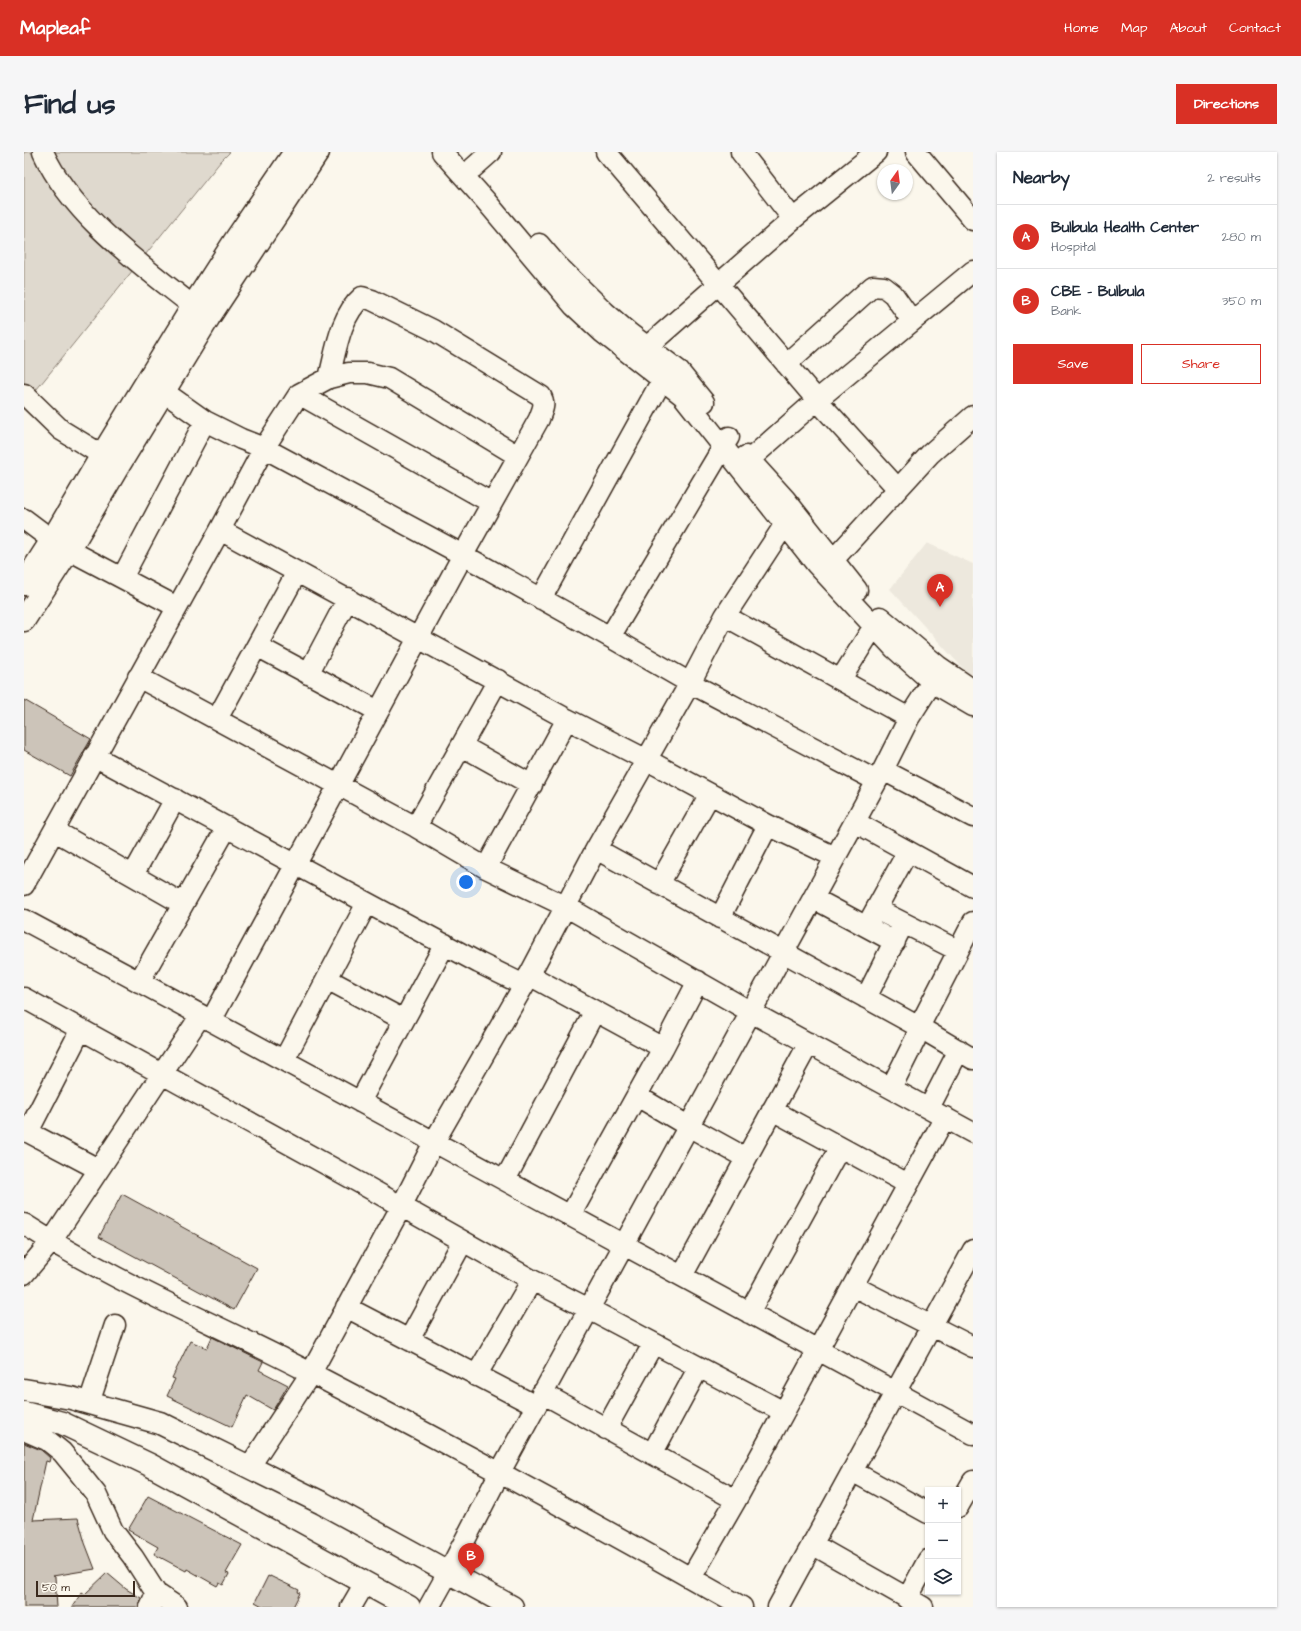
<!DOCTYPE html>
<html lang="en">
<head>
<meta charset="utf-8">
<style>
	body { margin:0; font-family:"Architects Daughter",sans-serif; background:#f6f6f7; color:#1f2937 }
	.controls { position:absolute; right:12px; bottom:12px; display:grid; overflow:hidden; border-radius:0px; box-shadow:0 1px 3px #0004 }
	.controls button { width:36px; height:36px; display:grid; place-items:center; padding:0; border:0; border-bottom:1px solid #e0e1e3; background:#fff; color:#1f2937; font:20px sans-serif }
	.compass { position:absolute; left:853px; top:12px; width:36px; height:36px; border-radius:50%; background:#fff; box-shadow:0 1px 3px #0004; rotate:14deg }
	.scale { position:absolute; left:12px; bottom:10px; width:99px; box-sizing:border-box; padding-left:4px; border:2px solid #3b2a1e; border-top:0; font-size:11px; line-height:14px; white-space:nowrap; color:#3b2a1e; -webkit-text-stroke:3px #fbf7ec; paint-order:stroke }
	.you { position:absolute; left:442px; top:730px; width:14px; height:14px; margin:-10px; border:3px solid #fff; border-radius:50%; background:#1a73e8; box-shadow:0 0 0 6px #1a73e833 }
	.badge { display:grid; place-items:center; width:26px; height:26px; border-radius:50%; background:#d93025; color:#fff; font-size:13px; font-weight:700 }
	.pin { position:absolute; translate:-50% -33px; filter:drop-shadow(0 1px 2px #0008) }
	.pin::after { content:''; position:absolute; top:21px; width:14px; height:12px; background:inherit; clip-path:polygon(0 0,100% 0,50% 100%) }
	.list { margin:0; padding:0; list-style:none }
	h2 { display:flex; justify-content:space-between; align-items:center; height:52px; margin:0; padding:0 16px; font-size:17px }
	h2 small { font-size:13px; font-weight:400; color:#747a83 }
	.list li { display:grid; grid-template-columns:26px 1fr auto; gap:12px; align-items:center; box-sizing:border-box; height:64px; padding:0 16px; border-top:1px solid #e0e1e3 }
	.list b { display:block; font-size:15px; white-space:nowrap }
	.list p { margin:0; font-size:13px; white-space:nowrap; color:#747a83 }
	.list em { font-size:13px; font-style:normal; color:#747a83 }
	.actions { display:flex; gap:8px; padding:12px 16px }
	.actions a { flex:1; padding:9px 0; border:1px solid #d93025; border-radius:0px; text-align:center; font-size:14px; color:#d93025 }
	.actions .main { background:#d93025; color:#fff }
	.icon { flex:none; width:22px; height:22px; fill:none; stroke:currentColor; stroke-width:2; stroke-linecap:round; stroke-linejoin:round }
	.map { position:relative; flex:none; width:949px; height:1455px; overflow:hidden; border-radius:0px }
	header { display:flex; align-items:center; gap:24px; box-sizing:border-box; height:56px; padding:0 20px; background:#d93025; color:#fff }
	header strong { font-size:19px }
	nav { display:flex; gap:22px; margin-inline-start:auto; font-size:14px }
	.intro { display:flex; align-items:center; justify-content:space-between; box-sizing:border-box; height:96px; padding:0 24px }
	h1 { margin:0; font-size:28px }
	.button { padding:10px 18px; border-radius:0px; background:#d93025; color:#fff; font-size:14px; font-weight:700 }
	main { display:flex; gap:24px; padding:0 24px }
	aside { flex:1; background:#fff; border-radius:0px; box-shadow:0 1px 3px #0004 }
	.map>svg:first-child { display:block }
	.built { fill:#ede8dd }
	.green { fill:#dfd9ce; stroke:#8d8276 }
	.building { fill:#ccc4b9; stroke:#3b2a1e }
	.lines { fill:none; stroke-linecap:round; stroke-linejoin:round }
	.minor-casing { stroke:#3b2a1e; stroke-width:23 }
	.major-casing { stroke:#3b2a1e; stroke-width:25 }
	.minor { stroke:#fbf7ec; stroke-width:20 }
	.major { stroke:#fbf7ec; stroke-width:22 }
</style>
</head>
<body>
<header>
<strong>Mapleaf</strong>
<nav><a>Home</a><a>Map</a><a>About</a><a>Contact</a></nav>
</header>
<div class="intro"><h1>Find us</h1><a class="button">Directions</a></div>
<main>
<div class="map">
<svg width="949" height="1455" viewBox="0 0 949 1455">
	<rect width="100%" height="100%" fill="#fbf7ec"/>
	<filter id="ink" filterUnits="userSpaceOnUse"><feTurbulence type="fractalNoise" baseFrequency=".025" numOctaves="2"/><feDisplacementMap in="SourceGraphic" scale="8" xChannelSelector="R" yChannelSelector="G"/><feConvolveMatrix kernelMatrix="1 2 1 2 8 2 1 2 1" color-interpolation-filters="sRGB"/></filter>
	<g filter="url(#ink)">
		<path class="built" d="M903,391L949,412V519L946,524L866,437Z"/>
		<path class="green" d="M0,0H206L197,9L0,253Z"/>
		<path class="building" d="M0,548L67,587L46,624L0,598Z
			M98,1042L233,1116L210,1158L75,1085Z
			M188,1185L239,1210L235,1218L264,1233L249,1258L223,1243L208,1275L143,1244L151,1227L148,1226L166,1189L183,1196Z
			M0,1291L17,1298L26,1306L25,1310L22,1309L9,1368L54,1366L61,1391L71,1417L29,1424L31,1425L33,1455H0Z
			M124,1344L218,1393L202,1421L205,1422L199,1433L195,1431L193,1434L163,1417L162,1419L130,1402L134,1395L104,1378Z
			M83,1421L102,1437L117,1446L115,1455H48L58,1440L61,1442Z
			M244,1424L246,1425V1424L275,1438L274,1440L276,1441L269,1455H240L231,1450Z"/>
		<g class="lines">
			<defs>
				<path id="minor" d="M19,0C48,64 115,111 169,154
					M418,0L461,48L550,154L579,181L659,244L793,413L870,496L908,530L949,554
					M582,0L793,248L874,337
					M717,0L769,67
					M892,0L949,68
					M449,16L467,0
					M515,92L532,112L581,160L605,181L654,218L680,250
					M624,194L769,67L852,0
					M762,212L849,134L860,135L869,142L888,169
					M140,240L181,269L217,287L240,296L275,242L305,226L325,221H344L365,226L494,304
					M0,242L37,278L78,303
					M275,242L468,351
					M722,304L761,347L833,438
					M725,308L793,248L949,119
					M0,367L28,388
					M196,378L543,567L623,608L744,673L811,705
					M45,398L153,455
					M809,408L906,302L949,264
					M98,426L181,269
					M517,447L638,228
					M701,464L885,566
					M856,465L914,514L949,538
					M586,485L705,285
					M233,494L354,559
					M284,522L324,446
					M114,525L392,675L462,716L541,754L727,860L949,981
					M817,527L850,474
					M193,567L273,420
					M438,594L508,633
					M70,604L455,811L500,833
					M859,618L949,665
					M831,670L949,735
					M392,675L474,528
					M31,679L159,752
					M572,697L895,875L949,907
					M462,716L543,567
					M109,723L151,647
					M635,732L686,642
					M0,733L196,378L240,296L439,403L586,485L666,531L853,629
					M789,746L871,790
					M852,757L933,798
					M696,766L744,673
					M0,768L177,863
					M846,768L884,699
					M505,823L639,896
					M303,827L380,868
					M115,830L203,675
					M0,846L336,1031L508,1128L565,1157L760,1260
					M842,846L876,778
					M187,869L949,1282
					M260,908L343,751
					M867,936L891,888L895,875L949,770
					M613,944L664,974L722,1006
					M336,950L421,792
					M905,956L935,898
					M748,958L884,1032
					M0,978L74,1017
					M4,980L57,877
					M481,1028L571,859
					M546,1064L639,896L674,829
					M0,1072C91,1131 191,1171 287,1221C432,1296 576,1374 718,1455
					M0,1122L27,1090L177,863L187,869L439,403L515,267C518,258 522,253 517,244L409,178L348,148L338,145C316,164 312,199 305,226
					M658,1124L785,891
					M829,1134L949,1195
					M322,1155L512,1254
					M725,1161L816,995
					M385,1188L439,1089
					M452,1224L508,1128
					M518,1241L712,1348
					M65,1251L91,1173
					M582,1277L629,1192
					M0,1278L23,1288L38,1300L56,1322L72,1342L89,1379L109,1405L132,1441L126,1455
					M628,1302L675,1215
					M226,1314L287,1221L377,1055L410,990L500,833L572,697L666,531L701,464L761,372
					M828,1319L904,1361
					M934,1355L949,1329
					M788,1392L899,1455
					M667,1426L712,1348L921,965
					M132,1441L153,1455
					M883,1447L904,1408
					M327,1455L341,1431
					M405,1455L424,1421L476,1320L859,618L885,566L908,530
					M754,1455L949,1098"/>
				<path id="major" d="M0,432L28,388L78,303L169,154L212,87L271,0
					M0,468L45,398L95,313L185,165L294,0
					M0,1238L47,1246L136,1271L298,1351L488,1455
					M0,1261L38,1271L126,1313L385,1455"/>
			</defs>
			<use href="#minor" class="minor-casing"/>
			<use href="#major" class="major-casing"/>
			<use href="#minor" class="minor"/>
			<use href="#major" class="major"/>
		</g>
	</g>
</svg>
<div class="controls">
<button>+</button>
<button>−</button>
<button><svg class="icon" aria-label="layers" viewBox="0 0 24 24"><path d="M12 4l9 5-9 5-9-5zM3 14l9 5 9-5"/></svg></button>
</div>
<svg class="compass" viewBox="-18 -18 36 36"><path d="M0-13l5 13h-10z" fill="#e53935"/><path d="M0 13l5-13h-10z" fill="#747a83"/></svg>
<div class="scale">50 m</div>
<div class="you"></div>
<div class="pin badge" style="left:916px;top:455px">A</div>
<div class="pin badge" style="left:447px;top:1424px">B</div>
</div>
<aside>
<h2>Nearby<small>2 results</small></h2>
<ul class="list">
<li><span class="badge">A</span><div><b>Bulbula Health Center</b><p>Hospital</p></div><em>280 m</em></li>
<li><span class="badge">B</span><div><b>CBE - Bulbula</b><p>Bank</p></div><em>350 m</em></li>
</ul>
<div class="actions"><a class="main">Save</a><a>Share</a></div>
</aside>
</main>
</body>
</html>
